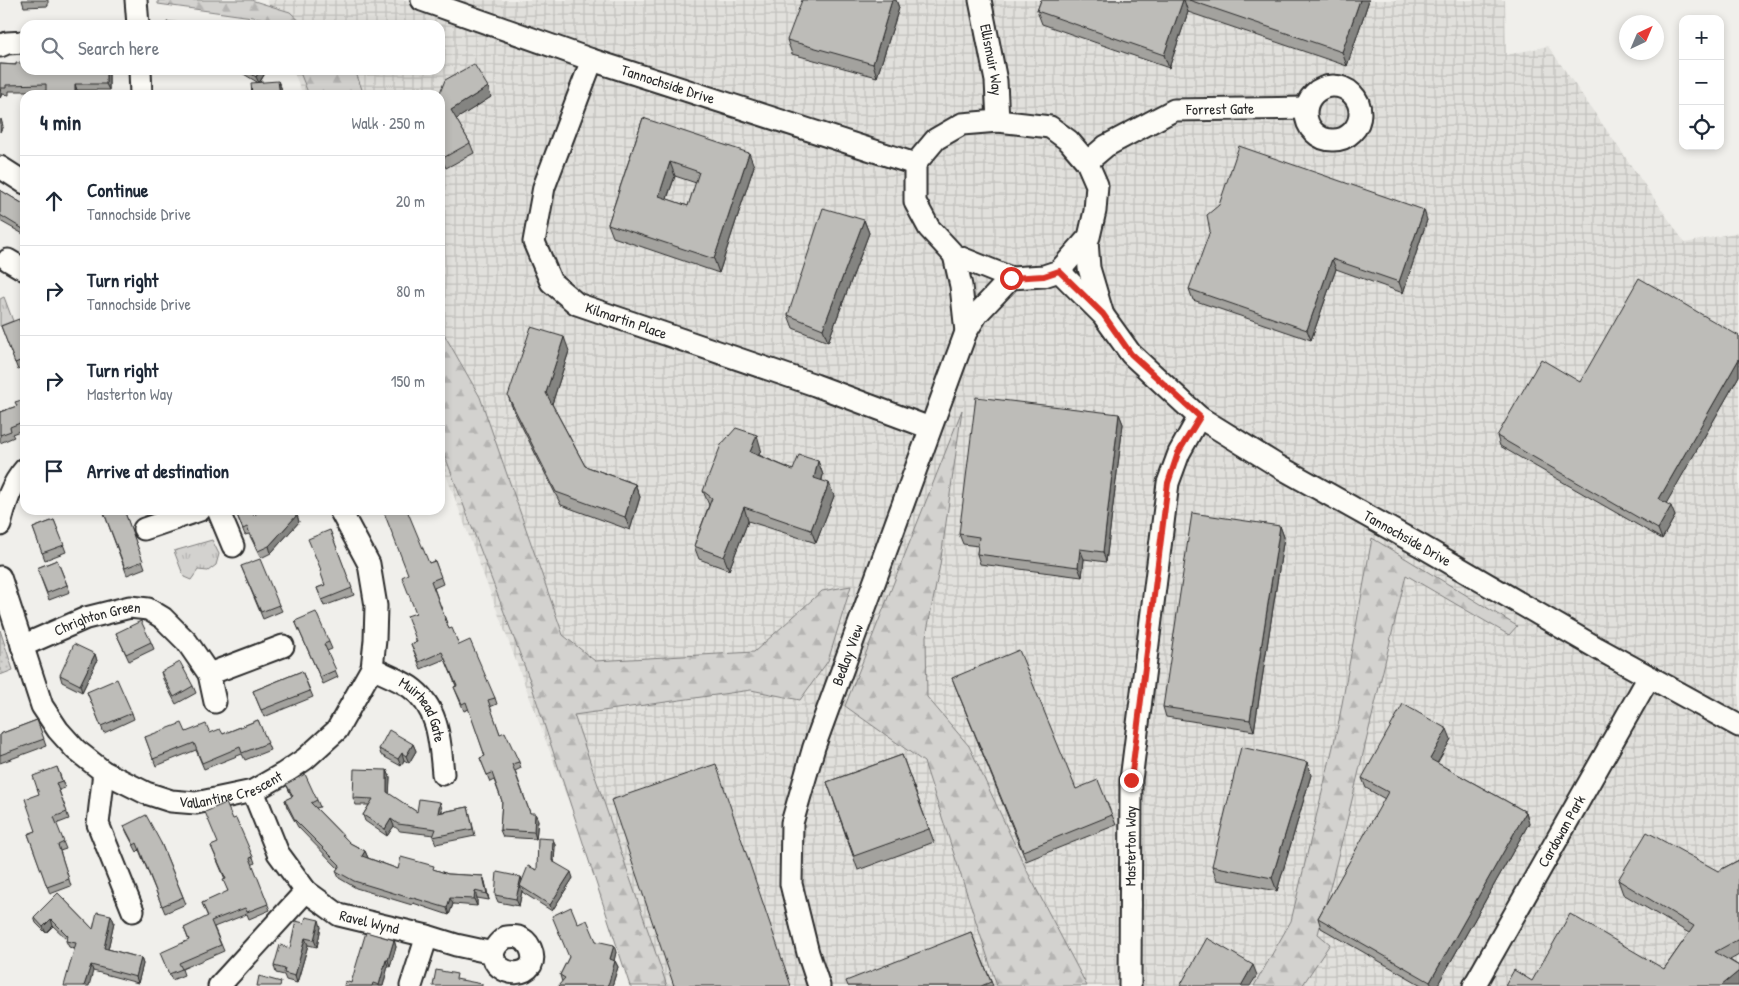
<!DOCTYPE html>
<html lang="en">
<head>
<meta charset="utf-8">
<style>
	body { margin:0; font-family:"Patrick Hand",sans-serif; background:#f2f2f3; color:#1f2937 }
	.controls { position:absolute; right:15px; top:15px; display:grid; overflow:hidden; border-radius:10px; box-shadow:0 2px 8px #0003 }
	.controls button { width:45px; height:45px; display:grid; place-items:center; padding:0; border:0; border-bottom:1px solid #e0e1e3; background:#fff; color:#1f2937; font:25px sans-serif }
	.compass { position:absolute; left:1619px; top:15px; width:45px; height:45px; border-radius:50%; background:#fff; box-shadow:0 2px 8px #0003; rotate:44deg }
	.stop { position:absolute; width:15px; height:15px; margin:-11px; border:4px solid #d93025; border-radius:50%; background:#fff }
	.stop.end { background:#d93025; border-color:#fff; box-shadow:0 1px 5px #0008 }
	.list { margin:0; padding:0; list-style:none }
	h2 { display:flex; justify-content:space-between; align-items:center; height:65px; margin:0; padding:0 20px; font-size:21px }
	h2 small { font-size:16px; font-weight:400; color:#747a83 }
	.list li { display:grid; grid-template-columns:32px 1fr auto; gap:15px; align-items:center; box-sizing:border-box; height:90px; padding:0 20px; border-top:1px solid #e0e1e3 }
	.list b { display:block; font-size:19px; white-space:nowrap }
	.list p { margin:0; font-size:16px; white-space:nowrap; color:#747a83 }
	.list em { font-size:16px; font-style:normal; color:#747a83 }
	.icon { flex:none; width:28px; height:28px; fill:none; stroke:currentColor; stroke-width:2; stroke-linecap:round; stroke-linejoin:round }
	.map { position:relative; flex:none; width:1739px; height:986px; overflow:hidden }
	.search { position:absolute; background:#fff; box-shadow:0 2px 8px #0003; left:20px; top:20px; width:425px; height:55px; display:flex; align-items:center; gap:12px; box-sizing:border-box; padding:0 18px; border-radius:15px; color:#747a83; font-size:19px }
	.panel { position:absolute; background:#fff; box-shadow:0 2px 8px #0003; left:20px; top:90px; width:425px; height:425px; border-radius:15px }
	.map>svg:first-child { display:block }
	.industrial { fill:url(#industrial-grid) }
	.grass { fill:url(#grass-dots); stroke:#7f7e7d }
	.forest { fill:url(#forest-firs); stroke:#7f7e7d }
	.park { fill:url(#park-tufts); stroke:#7f7e7d }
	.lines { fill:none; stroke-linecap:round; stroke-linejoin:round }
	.minor-casing { stroke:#2b2b2b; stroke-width:25 }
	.minor { stroke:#fdfcf7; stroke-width:21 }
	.wall { fill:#a3a29e; stroke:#2b2b2b; fill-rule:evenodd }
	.shaded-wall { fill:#848481; stroke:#2b2b2b }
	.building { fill:#bdbcb8; stroke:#2b2b2b; fill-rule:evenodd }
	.route { stroke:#d93025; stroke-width:6 }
	.labels { text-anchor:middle; stroke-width:5; stroke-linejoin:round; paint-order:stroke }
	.street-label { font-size:15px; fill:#2b2b2b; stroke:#fdfcf7 }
</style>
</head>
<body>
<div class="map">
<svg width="1739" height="986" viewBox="0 0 1739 986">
	<defs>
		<pattern id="industrial-grid" width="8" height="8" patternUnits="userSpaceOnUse" patternTransform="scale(1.25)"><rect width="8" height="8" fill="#e1e0dc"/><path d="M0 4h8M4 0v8" fill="none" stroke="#c1c0bd"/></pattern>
		<pattern id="grass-dots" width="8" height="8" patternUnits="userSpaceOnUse" patternTransform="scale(1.25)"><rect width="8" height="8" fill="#d3d2cf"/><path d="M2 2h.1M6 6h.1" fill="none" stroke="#b5b4b2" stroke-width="1.8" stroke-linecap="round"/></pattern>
		<pattern id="forest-firs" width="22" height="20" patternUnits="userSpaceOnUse" patternTransform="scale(1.25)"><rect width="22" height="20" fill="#d3d2cf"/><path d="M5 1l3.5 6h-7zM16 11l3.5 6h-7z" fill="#b5b4b2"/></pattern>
		<pattern id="park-tufts" width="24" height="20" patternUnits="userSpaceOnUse" patternTransform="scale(1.25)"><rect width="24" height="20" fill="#d3d2cf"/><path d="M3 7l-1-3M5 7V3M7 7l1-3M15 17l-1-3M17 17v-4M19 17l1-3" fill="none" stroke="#b5b4b2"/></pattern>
	</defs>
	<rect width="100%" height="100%" fill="#f0efeb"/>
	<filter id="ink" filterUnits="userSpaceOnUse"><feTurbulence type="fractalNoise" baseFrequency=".02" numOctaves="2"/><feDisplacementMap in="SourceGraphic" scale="10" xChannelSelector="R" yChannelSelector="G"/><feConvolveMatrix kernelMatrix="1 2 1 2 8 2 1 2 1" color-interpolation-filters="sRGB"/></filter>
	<g filter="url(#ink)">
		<path class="industrial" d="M267,0H1505L1506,55L1548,46L1685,243L1739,232V986H638L440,459V95H303L293,70H440V25H276Z"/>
		<path class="grass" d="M0,630L13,670L0,675Z"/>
		<path class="forest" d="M158,0H251L290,12L304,25H283L281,21L158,4Z
			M299,70H355L364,95H309Z
			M440,327L480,397L563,635L595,661L754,652L822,591L851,586L828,661L800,700L751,690L574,715L667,986H630L529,678L440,443Z
			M962,410L940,565L926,636L927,697L969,746L1028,873L1087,986H997L924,762L845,706Z
			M1372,538L1517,626L1509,635L1406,575L1345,829L1318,934L1330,944L1302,986H1254L1291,921L1338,726Z"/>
		<path class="park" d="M4,297L13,321L0,326V299Z
			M212,540L219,554L216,565L208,571L198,570L191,580L184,577L174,551Z"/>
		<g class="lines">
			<defs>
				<g id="minor">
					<path d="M136,0L138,25"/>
					<path id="s1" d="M422,0L592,60L915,164"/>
					<path id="s2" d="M980,0L996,81L998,121"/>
					<path d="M0,46L7,43L25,42"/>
					<path id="s3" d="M592,60L544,187L534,242L551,282L577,304L815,385L930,428"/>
					<path d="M140,70L141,95"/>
					<circle cx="1333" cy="113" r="27"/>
					<path d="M998,121L1050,127L1069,141L1087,162L1097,185L1095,211L1089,237L1059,271L1044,276L1011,278L954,255L929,228L915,202V164L936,139L962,124Z"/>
					<path id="s4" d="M1087,162L1106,146L1174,110L1306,108"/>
					<path d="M0,167L25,183"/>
					<path d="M1087,240L1089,268L1102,312"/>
					<path d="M954,255L961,286L966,332"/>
					<path d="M8,260L25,270"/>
					<path id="s5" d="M1059,271L1103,315L1131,354L1199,417L1278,466L1423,547L1597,648L1739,726"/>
					<path d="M218,510L233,546"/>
					<path d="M0,525C5,504 11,485 25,469"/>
					<path d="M144,529L200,510"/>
					<path id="s6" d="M0,577L42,706L58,730L76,750L104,772L146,793L171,801L196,803L253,791L283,774L305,759L337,730L372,668L375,640L376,606L369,564L340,510"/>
					<path id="s7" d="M22,646L86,618L130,607L148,609L163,618L187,642L209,674L215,702"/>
					<path id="s8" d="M372,668C384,674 398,679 410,687C439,707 440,742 443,774"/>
					<path d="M209,674L283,646"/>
					<path d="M104,772L98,824L133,911"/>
					<path id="s9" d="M253,791L278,853L306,891L339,915L427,936L456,945L493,953"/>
					<path d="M506,937C509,937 514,936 518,937C529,940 536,955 531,965C516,986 472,960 506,937Z"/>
					<path d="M219,986L306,891"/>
					<path d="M411,986L427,936"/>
					<path id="s10" d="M819,986L808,953L791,884L792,823L814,747L966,332L977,314L1011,278"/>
					<path id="s11" d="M1130,986L1131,780L1168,483L1179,453L1199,417"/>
					<path id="s12" d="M1474,986L1649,677"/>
				</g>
			</defs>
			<use href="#minor" class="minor-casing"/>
			<use href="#minor" class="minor"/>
		</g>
		<path class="wall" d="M22,0H48V6L24,7Z
			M892,0H896L899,8L877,77L792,54L787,40Z
			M1041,0H1369L1347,66L1188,12L1169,68L1042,24L1037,11Z
			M0,64L109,70V90H77V95H47L46,91H9V95L2,94L0,98Z
			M204,70H222V71Z
			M237,70H267L260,82L281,87L282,95H252L257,82Z
			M440,95L491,97L456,119L470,143L474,153L446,168L440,156Z
			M643,118L754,166L719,273L613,237L608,224ZM675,176L696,183L688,206L667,199Z
			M0,190L25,205V235L0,221Z
			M864,220L869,233L828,342L793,328L788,315Z
			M1427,220L1403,293L1336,269L1311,340L1193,300L1189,289Z
			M1,326L25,335V367L18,370Z
			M1739,336V376L1666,503L1675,516L1662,539L1500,446L1497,436L1580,382Z
			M569,351L552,404L585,466L635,484L640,497L630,530L561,505L513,409L508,396Z
			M25,399V429L12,434L14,437L0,443V412L17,406Z
			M1119,414L1123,424L1106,562L1084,559L1082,577L980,564L977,554L978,546L963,544L959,534Z
			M761,449L759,455L793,470L818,461L823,475L822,480L834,496L816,543L748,521L729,570L699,559L694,546L709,505L703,491Z
			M103,510H124L145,568L127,575Z
			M235,510L254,516L295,514L297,515L299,522L271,553L261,558L249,534L245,535Z
			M54,520L66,552L45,560L33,528Z
			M1280,526L1284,537L1254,731L1166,717L1163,707Z
			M330,530L354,595L324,606L317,588L325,585L321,570Z
			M57,560L70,592L49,600L37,568Z
			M435,561L443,584L434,588L449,629L459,645L495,698L497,704L490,707L500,734L519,762L521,768L515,771L530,813L538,820L536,839L503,837L500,830L502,801L494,780L490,782L480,758L485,756L469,709L464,711L454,687L456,686L445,659L421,669L411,644L416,642V613L408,575L429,563Z
			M241,566L279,605L282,611L263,619Z
			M295,621L329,642L332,649L327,651L338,677L323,684Z
			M116,633L151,642L154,649L129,661Z
			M95,654L97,661L82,692L62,682L60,675Z
			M302,671L313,697L264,717L253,691Z
			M161,672L193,686L196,693L176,704L163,679Z
			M952,678L1076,789L1112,815L1116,825L1026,861Z
			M87,692L132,713L134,719L104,733Z
			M37,720L46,746L0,763V734Z
			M258,720L270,750L245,760L242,754L204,769L196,750L156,766L145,737L186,732L223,734Z
			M1451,739L1437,763L1526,812L1529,823L1437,986H1423L1321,928L1318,918L1385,799L1366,788L1362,778Z
			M413,744L416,751L409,763L404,760L401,766L381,755L379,749Z
			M902,755L934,842L858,870L827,782Z
			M57,767L65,788L59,790L69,819L56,824L66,849L60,851L71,886L50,894L28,834L36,831L39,794Z
			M387,770L390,777L389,794L417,812L442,809V812L468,807L470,814L475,836L436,844L433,837L434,835L400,831L394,826L387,836L365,821L363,815L369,805H356L353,798Z
			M1311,775L1277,891L1217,880L1212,866Z
			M286,784L317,800L320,807L316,808L350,843L365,851L368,858L398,869L436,870L448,874L483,876L485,882L489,900L477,898V906L453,904L449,915L413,903L412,905L356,888L339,878L336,871L338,868L298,827L287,807L285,800L292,797Z
			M233,819L253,857L255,863L252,865L270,910L249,919L247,914L214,927L224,951L182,969L184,975L172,980L163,959L189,941L184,928L208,917L202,903L228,892L225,879L211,846L218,844Z
			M124,826L161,843L186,904L165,913L139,850L137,852L127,833Z
			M553,839L555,845L554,862L573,878L552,911L522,892V891L519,906L498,902L495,895L521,877L522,881L537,870Z
			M1739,860V955L1730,960L1739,966L1664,969L1689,933L1623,894L1618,880L1718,871Z
			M58,893L93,929L111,915L114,922L108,949L141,958L143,964L138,983L93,971L75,949L69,947L66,941L67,939L53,926L46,933L36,923L34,917Z
			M578,924L596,941L616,952L614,960L615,961L618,967L612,986H558L562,982L560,975L569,957Z
			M321,927L317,947L308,945L297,983L286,980L284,975L276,973L274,966L290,948Z
			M971,932L993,986H848Z
			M394,940L396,947L390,967L388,966L383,986H344L351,983Z"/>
		<path class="shaded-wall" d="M892,0H896L899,8L877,77L873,64Z
			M1183,0H1184L1188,12L1169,68L1164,55Z
			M1360,0H1369L1347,66L1342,52Z
			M106,70H109V90L106,84Z
			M260,70H267L259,83L256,77Z
			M278,81L281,87L282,95H280Z
			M75,84L77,90V95H76L75,93Z
			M488,87L491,97L455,120L451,110Z
			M0,89L2,94L0,98Z
			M1,119L3,126L0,132V121Z
			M749,153L754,166L719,273L714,259Z
			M670,162L675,176L663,209L659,196Z
			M1424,210L1427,220L1403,293L1399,282Z
			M864,220L869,233L828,342L823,329Z
			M25,225V235L23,229Z
			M1332,259L1336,269L1311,340L1307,330Z
			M564,337L569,351L551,407L546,393Z
			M1739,359V376L1663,509L1659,499Z
			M1119,414L1123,424L1106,562L1103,552Z
			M757,435L761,449L755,465L750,452Z
			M818,461L823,475L819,491L814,478Z
			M829,483L834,496L816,543L811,530Z
			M635,484L640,497L630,530L625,517Z
			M1671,506L1675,516L1662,539L1658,529Z
			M744,507L748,521L729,570L724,557Z
			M291,510H299L293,517Z
			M297,515L299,522L271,553L269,546Z
			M1280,526L1284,537L1254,731L1250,720Z
			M1080,549L1084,559L1082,577L1078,567Z
			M95,654L97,661L82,692L80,685Z
			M1447,729L1451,739L1434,769L1430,759Z
			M413,744L416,751L409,763L406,756Z
			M402,753L404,760L401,766L398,759Z
			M1307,762L1311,775L1277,891L1272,878Z
			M387,770L390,777L389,799L387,792Z
			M440,802L442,809L441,820L438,813Z
			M1526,812L1529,823L1437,986H1432L1430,982Z
			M535,813L538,820L536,839L534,832Z
			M391,819L394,826L387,836L385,829Z
			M553,839L555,845L554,867L552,861Z
			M365,851L368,858L365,863L362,856Z
			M571,872L573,878L552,911L550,905Z
			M483,876L485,882L489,900L487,894Z
			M521,877L523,884L520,886L522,891L519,906L516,899Z
			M475,891L477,898V906L474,899Z
			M450,898L453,904L449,915L447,908Z
			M111,915L114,922L107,954L104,948Z
			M51,919L53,926L46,933L43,927Z
			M319,920L321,927L317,947L314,940Z
			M305,938L308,945L297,983L295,976Z
			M394,940L396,947L390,967L388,960Z
			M614,945L616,952L613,966L610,959Z
			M141,958L143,964L138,983L136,977Z
			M386,960L388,966L383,986H379V985Z
			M615,961L618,967L612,986H607Z
			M91,965L93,971L89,986H84Z
			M1253,965L1257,975L1250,986H1241Z
			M1739,971V986H1721Z"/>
		<path class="building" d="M802,0H892L873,64L787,40Z
			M1041,0H1183L1164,55L1037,11Z
			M1189,0H1360L1342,52Z
			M167,22L189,23V25H166Z
			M16,63H25V70H106V84H75V93L46,94V84L6,85V88H0V64L16,65Z
			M474,64L488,87L451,110L470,143L443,158L440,153V95H439L445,80Z
			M246,70H260L256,77Z
			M278,81L280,95H252L251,83Z
			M643,118L749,153L714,259L608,224ZM670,162L699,172L688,206L659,196Z
			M1239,146L1424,210L1399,282L1332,259L1307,330L1189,289L1210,231L1207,215L1219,205Z
			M0,190L25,205V225L23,229L0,215Z
			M823,208L864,220L823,329L788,315Z
			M1639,278L1739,336V359L1659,499L1671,506L1658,529L1497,436L1541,359L1580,382Z
			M19,319L25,335V359L15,363L1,326Z
			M531,327L564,337L546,393L585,466L635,484L625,517L556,492L508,396Z
			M976,397L1119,414L1103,552L1080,549L1078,567L977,554L979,537L959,534Z
			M25,399V421L10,427L11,431L0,435V412L17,406L15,402Z
			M736,428L757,435L750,452L793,470L799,455L818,461L814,478L829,483L811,530L744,507L724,557L694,546L712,498L703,491L721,445Z
			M103,510H124L143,561L125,568Z
			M235,510H252L254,516L260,510H291L297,515L269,546L258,551L247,527L243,529Z
			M383,510H407L429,563L435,561L441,577L431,581L449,629L452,628L459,645L470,640L495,698L488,700L500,734L505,732L519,762L512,764L530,813H535L534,832L500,830L502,801L492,773L487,775L480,758L485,756L466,702L462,704L454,687L457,686L442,652L419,662L411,644L417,642L407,616L416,613L402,577L408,574Z
			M1192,513L1280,526L1250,720L1163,707Z
			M54,520L64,545L42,553L33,528Z
			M330,530L352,588L322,600L317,588L325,585L320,571L321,570L308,539Z
			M260,559L279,605L261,612L241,566Z
			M57,560L67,585L47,593L37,568Z
			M316,612L329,642L324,644L336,670L320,677L295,621Z
			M141,621L151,642L126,654L116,633Z
			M74,644L95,654L80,685L60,675Z
			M1019,650L1076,789L1098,780L1112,815L1023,851L952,678Z
			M180,662L193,686L174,697L161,672Z
			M302,671L310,691L261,710L253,691Z
			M117,679L132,713L101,726L87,692Z
			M1403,704L1447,729L1430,759L1526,812L1430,982L1318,918L1388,792L1362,778Z
			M37,720L44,739L0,755V734Z
			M258,720L268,743L242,753L240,747L202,763L194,743L153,759L145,737L182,723L186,732L206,724L210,733L220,729L223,734Z
			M389,730L413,744L406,756L402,753L398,759L379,749Z
			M1241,747L1307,762L1272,878L1212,866Z
			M902,755L929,829L854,856L827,782Z
			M716,764L791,986H674L611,800Z
			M57,767L62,781L56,783L67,812L54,817L64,842L58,845L69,879L47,887L28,834L36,831L25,799L39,794L33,776Z
			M354,769L387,770V792L417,812L419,799L440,802L438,813L468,807L473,829L433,837L436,829L398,824L391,819L385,829L363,815L373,799L353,798Z
			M305,774L317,800L311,803L350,843L365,851L362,856L398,869L401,857L434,866L433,869L448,874L483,876L487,894L475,891L474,899L450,898L447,908L410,897V898L354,881L336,871L340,865L295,820L285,800L293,796L286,784Z
			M226,803L233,819L236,818L253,857L250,858L268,904L247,912L245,908L211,921L221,945L179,963L182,969L169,974L160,953L189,940L184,928L208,916L202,903L228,891L223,880L226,879L211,846L218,843L205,812Z
			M146,815L161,843L183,897L162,906L137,843L134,845L124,826Z
			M1647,832L1718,871L1739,860V939L1715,952L1739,966V971L1721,986H1505L1514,970L1532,981L1570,914L1664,969L1694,926L1618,880Z
			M538,838L553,839L552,861L571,872L550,905L520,886L528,866L537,870Z
			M497,872L521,877L516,899L495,895Z
			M58,893L93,929L97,912L111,915L104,948L141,958L136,977L91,965L84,986H64L76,943L66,941L68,936L51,919L43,927L34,917Z
			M571,907L578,924L587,920L596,941L614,945L610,959L615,961L609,982L607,986H558L565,978L560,975L569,957L552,916Z
			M306,917L319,920L314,940L305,938L295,976L284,973L285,969L274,966L280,945L290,948L296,921L304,923Z
			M366,932L394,940L388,960H386L379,985L373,983L372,986H344L345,981L351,983Z
			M971,932L991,982L981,986H848L846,981Z
			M1207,938L1253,965L1241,986H1180Z
			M436,970L457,974L456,979L482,984V986H433Z
			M259,976L281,982L280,986H257Z"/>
	</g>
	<g class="lines" filter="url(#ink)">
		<path class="route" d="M1011,278L1044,276L1059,271L1103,314L1131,354L1200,417L1178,453L1168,483L1131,780"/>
	</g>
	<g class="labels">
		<g class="street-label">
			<text dy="5" stroke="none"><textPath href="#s2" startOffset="61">Ellismuir Way</textPath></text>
			<text dy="5" stroke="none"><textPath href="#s1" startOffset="260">Tannochside Drive</textPath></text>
			<text dy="5" stroke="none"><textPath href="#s4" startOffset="148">Forrest Gate</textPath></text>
			<text dy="5" stroke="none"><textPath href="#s3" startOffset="321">Kilmartin Place</textPath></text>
			<text dy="5" stroke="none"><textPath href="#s5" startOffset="444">Tannochside Drive</textPath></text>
			<text dy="5" stroke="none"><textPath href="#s7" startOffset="81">Chrighton Green</textPath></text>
			<text dy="5" stroke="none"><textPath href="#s10" startOffset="344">Bedlay View</textPath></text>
			<text dy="5" stroke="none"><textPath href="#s8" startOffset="69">Muirhead Gate</textPath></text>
			<text dy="5" stroke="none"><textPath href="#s6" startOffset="362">Vallantine Crescent</textPath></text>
			<text dy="5" stroke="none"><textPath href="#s12" startOffset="178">Cardowan Park</textPath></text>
			<text dy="5" stroke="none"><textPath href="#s11" startOffset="140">Masterton Way</textPath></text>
			<text dy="5" stroke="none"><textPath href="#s9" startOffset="186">Ravel Wynd</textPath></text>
		</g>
	</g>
</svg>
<div class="controls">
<button>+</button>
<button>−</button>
<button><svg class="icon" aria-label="locate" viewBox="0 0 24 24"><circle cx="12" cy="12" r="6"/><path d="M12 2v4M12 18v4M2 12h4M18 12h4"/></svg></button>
</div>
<svg class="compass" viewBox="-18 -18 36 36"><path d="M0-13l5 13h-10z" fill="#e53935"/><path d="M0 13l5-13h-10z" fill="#747a83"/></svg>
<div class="stop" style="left:1011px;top:278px"></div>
<div class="stop end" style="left:1131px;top:780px"></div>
<div class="search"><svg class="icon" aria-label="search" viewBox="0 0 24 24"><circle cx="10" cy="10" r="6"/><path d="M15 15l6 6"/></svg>Search here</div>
<section class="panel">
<h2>4 min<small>Walk · 250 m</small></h2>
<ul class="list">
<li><svg class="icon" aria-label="ahead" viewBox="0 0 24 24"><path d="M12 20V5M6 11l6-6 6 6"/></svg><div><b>Continue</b><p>Tannochside Drive</p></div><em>20 m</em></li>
<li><svg class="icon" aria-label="right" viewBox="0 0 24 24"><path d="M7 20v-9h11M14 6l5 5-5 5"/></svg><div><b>Turn right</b><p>Tannochside Drive</p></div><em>80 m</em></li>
<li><svg class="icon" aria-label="right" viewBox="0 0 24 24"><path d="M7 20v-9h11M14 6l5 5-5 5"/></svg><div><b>Turn right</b><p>Masterton Way</p></div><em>150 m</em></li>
<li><svg class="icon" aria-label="arrive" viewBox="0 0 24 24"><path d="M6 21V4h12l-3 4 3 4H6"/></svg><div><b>Arrive at destination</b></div></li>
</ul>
</section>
</div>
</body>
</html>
